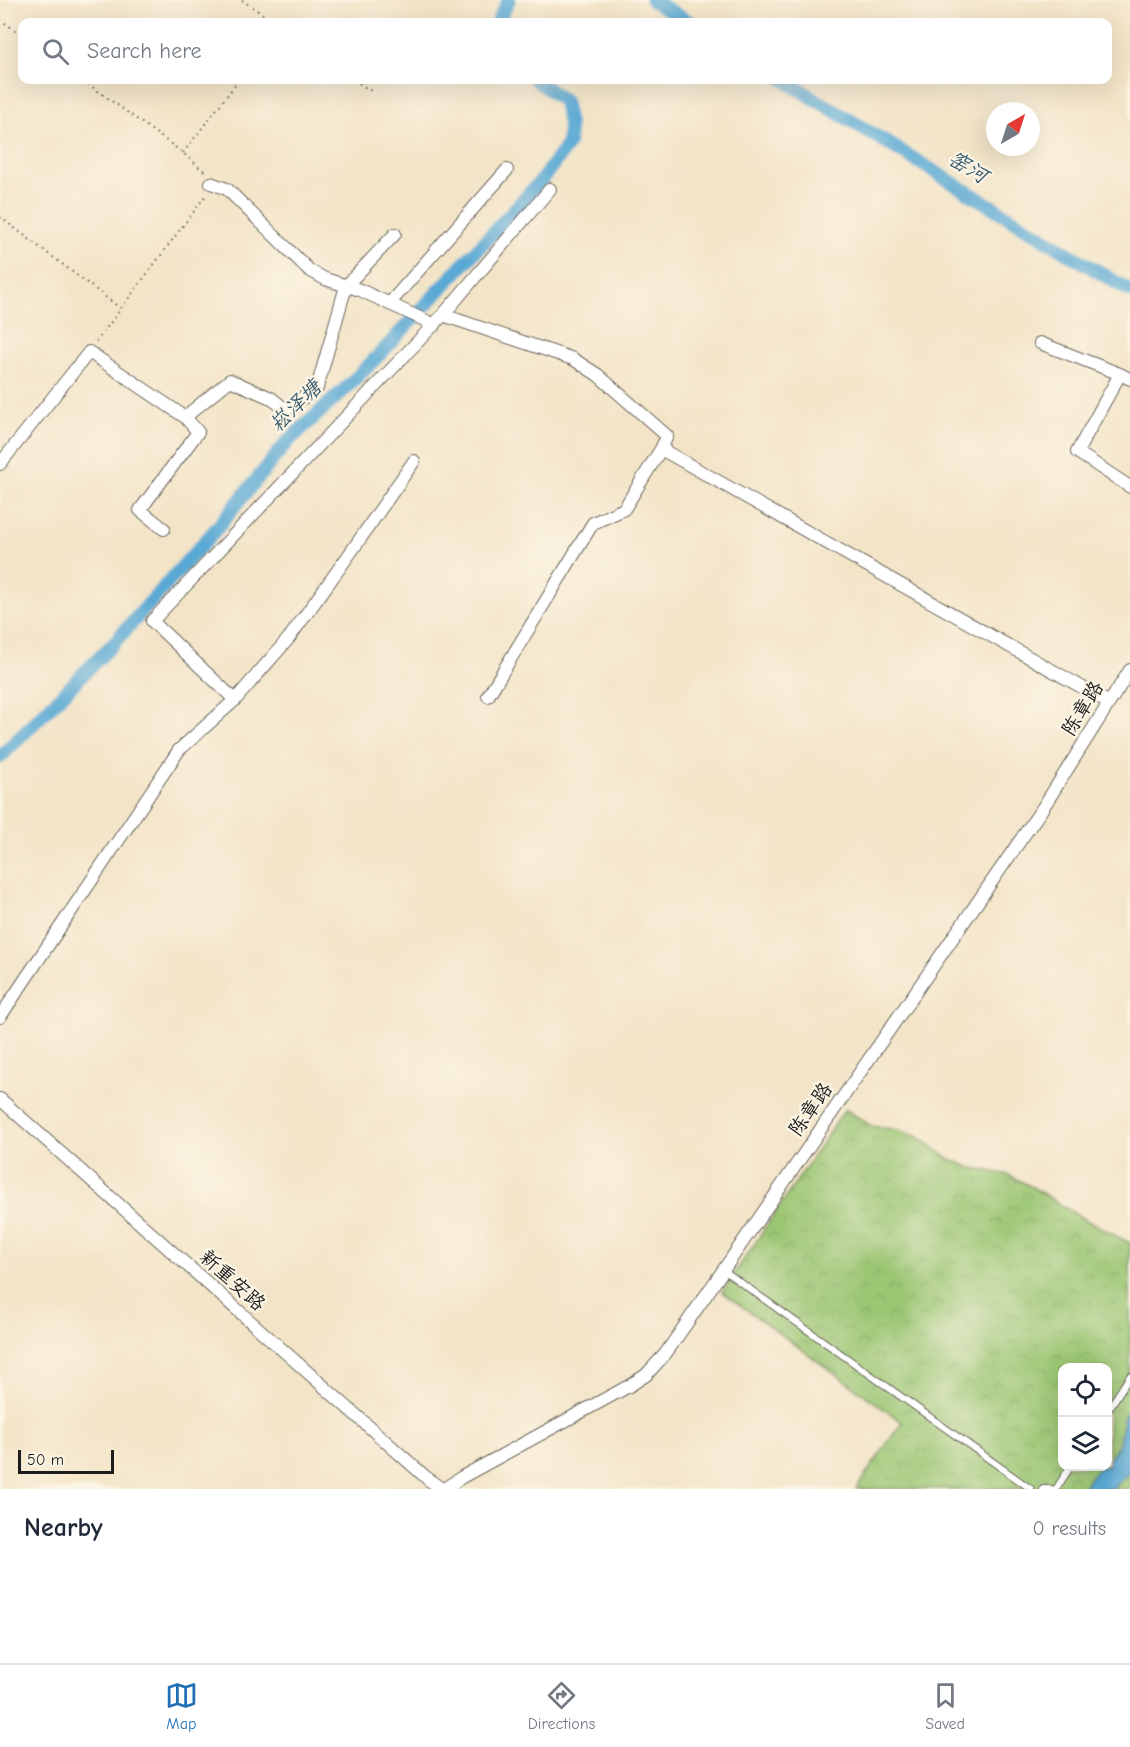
<!DOCTYPE html>
<html lang="en">
<head>
<meta charset="utf-8">
<style>
	body { margin:0; font-family:"Comic Neue","LXGW WenKai TC",sans-serif; background:#f6f6f7; color:#1f2937 }
	.controls { position:absolute; right:18px; bottom:18px; display:grid; overflow:hidden; border-radius:12px; box-shadow:0 6px 24px #0002 }
	.controls button { width:54px; height:54px; display:grid; place-items:center; padding:0; border:0; border-bottom:2px solid #e0e1e3; background:#fff; color:#1f2937; font:30px sans-serif }
	.compass { position:absolute; left:986px; top:102px; width:54px; height:54px; border-radius:50%; background:#fff; box-shadow:0 6px 24px #0002; rotate:39deg }
	.scale { position:absolute; left:18px; bottom:15px; width:96px; box-sizing:border-box; padding-left:6px; border:3px solid #1c1c1c; border-top:0; font-size:16px; line-height:21px; white-space:nowrap; color:#1c1c1c; -webkit-text-stroke:4px #fcf5e5; paint-order:stroke }
	.list { margin:0; padding:0; list-style:none }
	h2 { display:flex; justify-content:space-between; align-items:center; height:78px; margin:0; padding:0 24px; font-size:26px }
	h2 small { font-size:20px; font-weight:400; color:#747a83 }
	.icon { flex:none; width:33px; height:33px; fill:none; stroke:currentColor; stroke-width:2; stroke-linecap:round; stroke-linejoin:round }
	.map { position:relative; flex:none; width:1130px; height:1489px; overflow:hidden }
	.search { position:absolute; background:#fff; box-shadow:0 6px 24px #0002; left:18px; right:18px; top:18px; height:66px; display:flex; align-items:center; gap:15px; box-sizing:border-box; padding:0 21px; border-radius:12px; color:#747a83; font-size:22px }
	.sheet { height:174px; background:#fff }
	nav { display:flex; justify-content:space-around; align-items:center; box-sizing:border-box; height:84px; border-top:2px solid #e0e1e3; background:#fff; font-size:16px; color:#747a83 }
	nav a { display:grid; justify-items:center; gap:3px }
	nav .on { color:#1f6fb2 }
	.map>svg:first-child { display:block }
	.park { fill:url(#park-crowns); stroke:#5c7148; stroke-width:1.5; fill-rule:evenodd }
	.water { fill:#5aa9d4; stroke:#3b6278; stroke-width:1.5 }
	.lines { fill:none; stroke-linecap:round; stroke-linejoin:round }
	.canal { stroke:#5aa9d4; stroke-width:14 }
	.lane-casing { stroke:#676258; stroke-width:8 }
	.street-casing { stroke:#676258; stroke-width:14 }
	.path { stroke:#676258; stroke-width:2; stroke-dasharray:1.5 4.5; stroke-linecap:butt }
	.lane { stroke:#fff; stroke-width:6 }
	.street { stroke:#fff; stroke-width:12 }
	.labels { text-anchor:middle; stroke-width:4.5; stroke-linejoin:round; paint-order:stroke }
	.street-label { font-size:20px; fill:#1c1c1c; stroke:#fcf5e5 }
	.water-label { font-size:21px; font-style:italic; fill:#385b6f; stroke:#fcf5e5 }
</style>
</head>
<body>
<div class="map">
<svg width="1130" height="1489" viewBox="0 0 1130 1489">
	<defs>
		<pattern id="park-crowns" width="20" height="18" patternUnits="userSpaceOnUse" patternTransform="scale(1.5)"><rect width="20" height="18" fill="#9bc673"/><path d="M2 6a3 3 0 1 1 6 0M12 15a3 3 0 1 1 6 0" fill="none" stroke="#85aa63"/></pattern>
	</defs>
	<rect width="100%" height="100%" fill="#fcf5e5"/>
	<filter id="ink" filterUnits="userSpaceOnUse"><feTurbulence type="fractalNoise" baseFrequency=".0167" numOctaves="2"/><feDisplacementMap in="SourceGraphic" scale="12" xChannelSelector="R" yChannelSelector="G"/><feConvolveMatrix kernelMatrix="1 2 1 2 8 2 1 2 1" color-interpolation-filters="sRGB"/></filter>
	<filter id="wash" filterUnits="userSpaceOnUse"><feTurbulence type="fractalNoise" baseFrequency=".008" numOctaves="4" result="noise"/><feDisplacementMap in="SourceGraphic" scale="24" xChannelSelector="R" yChannelSelector="G"/><feGaussianBlur stdDeviation="1.35" result="paint"/><feColorMatrix in="noise" values="0 0 0 0 0 0 0 0 0 0 0 0 0 0 0 0 0 1.4 0 .05"/><feComposite in="paint" operator="in"/></filter>
	<g filter="url(#wash)">
		<rect width="100%" height="100%" fill="#f3e4c7"/>
		<path class="park" d="M845,1109L871,1126L899,1130L920,1138L948,1158L969,1167L1009,1175L1032,1187L1077,1215L1130,1243V1489H856L902,1422L722,1292ZM1062,1368H1108V1466H1062Z"/>
		<path class="water" d="M1130,1408V1472L1116,1485L1114,1489H1084C1087,1479 1093,1473 1101,1467L1108,1466C1108,1458 1115,1453 1118,1445C1123,1432 1119,1418 1130,1408Z"/>
		<g class="lines">
			<path class="canal" d="M652,0L689,22
				M499,22V19L509,0
				M784,80L1130,291
				M0,757L112,645L217,528L288,441L342,392L380,354L540,182L568,144L569,124L564,101L536,80"/>
		</g>
	</g>
	<g filter="url(#ink)">
		<g class="lines">
			<defs>
				<path id="lane" d="M723,1270L1031,1489
					M1108,1410L1130,1376
					M1043,1489H1051
					M1056,1489L1071,1466"/>
				<path id="street" d="M211,183L227,189L309,270L325,279L360,290L435,325
					M389,304L507,170
					M443,315L550,189
					M1040,343L1120,374L1130,379
					M1120,374L1077,452L1130,487
					M661,449L1108,702
					M0,464L89,352L185,417L230,380L271,398L286,410L317,388L346,286L395,234
					M164,529L140,510L198,432L185,417
					M235,700L152,621L443,315L573,359L598,375L667,436L661,449L624,509L593,523L488,696
					M0,1017L179,750L235,700L289,638L351,552L414,461
					M0,1099L429,1480L442,1489
					M444,1489L462,1477L629,1386L646,1375L666,1353L1044,806L1130,670"/>
			</defs>
			<use href="#lane" class="lane-casing"/>
			<use href="#street" class="street-casing"/>
			<path class="path" d="M242,0L274,22
				M0,19L22,36
				M83,80L183,153L205,172
				M354,80L374,93
				M183,153L239,80
				M0,217L120,308
				M96,342L206,195"/>
			<use href="#lane" class="lane"/>
			<use href="#street" class="street"/>
		</g>
	</g>
	<g class="labels">
		<g class="street-label">
			<text transform="translate(1082 708) rotate(-58)" y="7">陈章路</text>
			<text transform="translate(810 1109) rotate(-55)" y="7">陈章路</text>
			<text transform="translate(233 1280) rotate(42)" y="7">新重安路</text>
		</g>
		<g class="water-label">
			<text transform="translate(968 167) rotate(31)" y="7">窑河</text>
			<text transform="translate(295 406) rotate(-44)" y="7">崧泽塘</text>
		</g>
	</g>
</svg>
<div class="controls">
<button><svg class="icon" aria-label="locate" viewBox="0 0 24 24"><circle cx="12" cy="12" r="6"/><path d="M12 2v4M12 18v4M2 12h4M18 12h4"/></svg></button>
<button><svg class="icon" aria-label="layers" viewBox="0 0 24 24"><path d="M12 4l9 5-9 5-9-5zM3 14l9 5 9-5"/></svg></button>
</div>
<svg class="compass" viewBox="-18 -18 36 36"><path d="M0-13l5 13h-10z" fill="#e53935"/><path d="M0 13l5-13h-10z" fill="#747a83"/></svg>
<div class="scale">50 m</div>
<div class="search"><svg class="icon" aria-label="search" viewBox="0 0 24 24"><circle cx="10" cy="10" r="6"/><path d="M15 15l6 6"/></svg>Search here</div>
</div>
<section class="sheet">
<h2>Nearby<small>0 results</small></h2>
<ul class="list">
</ul>
</section>
<nav>
<a class="on"><svg class="icon" aria-label="map" viewBox="0 0 24 24"><path d="M3 6l6-2 6 2 6-2v14l-6 2-6-2-6 2zM9 4v14M15 6v14"/></svg>Map</a>
<a><svg class="icon" aria-label="directions" viewBox="0 0 24 24"><path d="M12 3l9 9-9 9-9-9zM9 14v-3h6M13 9l2 2-2 2"/></svg>Directions</a>
<a><svg class="icon" aria-label="saved" viewBox="0 0 24 24"><path d="M7 4h10v16l-5-4-5 4z"/></svg>Saved</a>
</nav>
</body>
</html>
